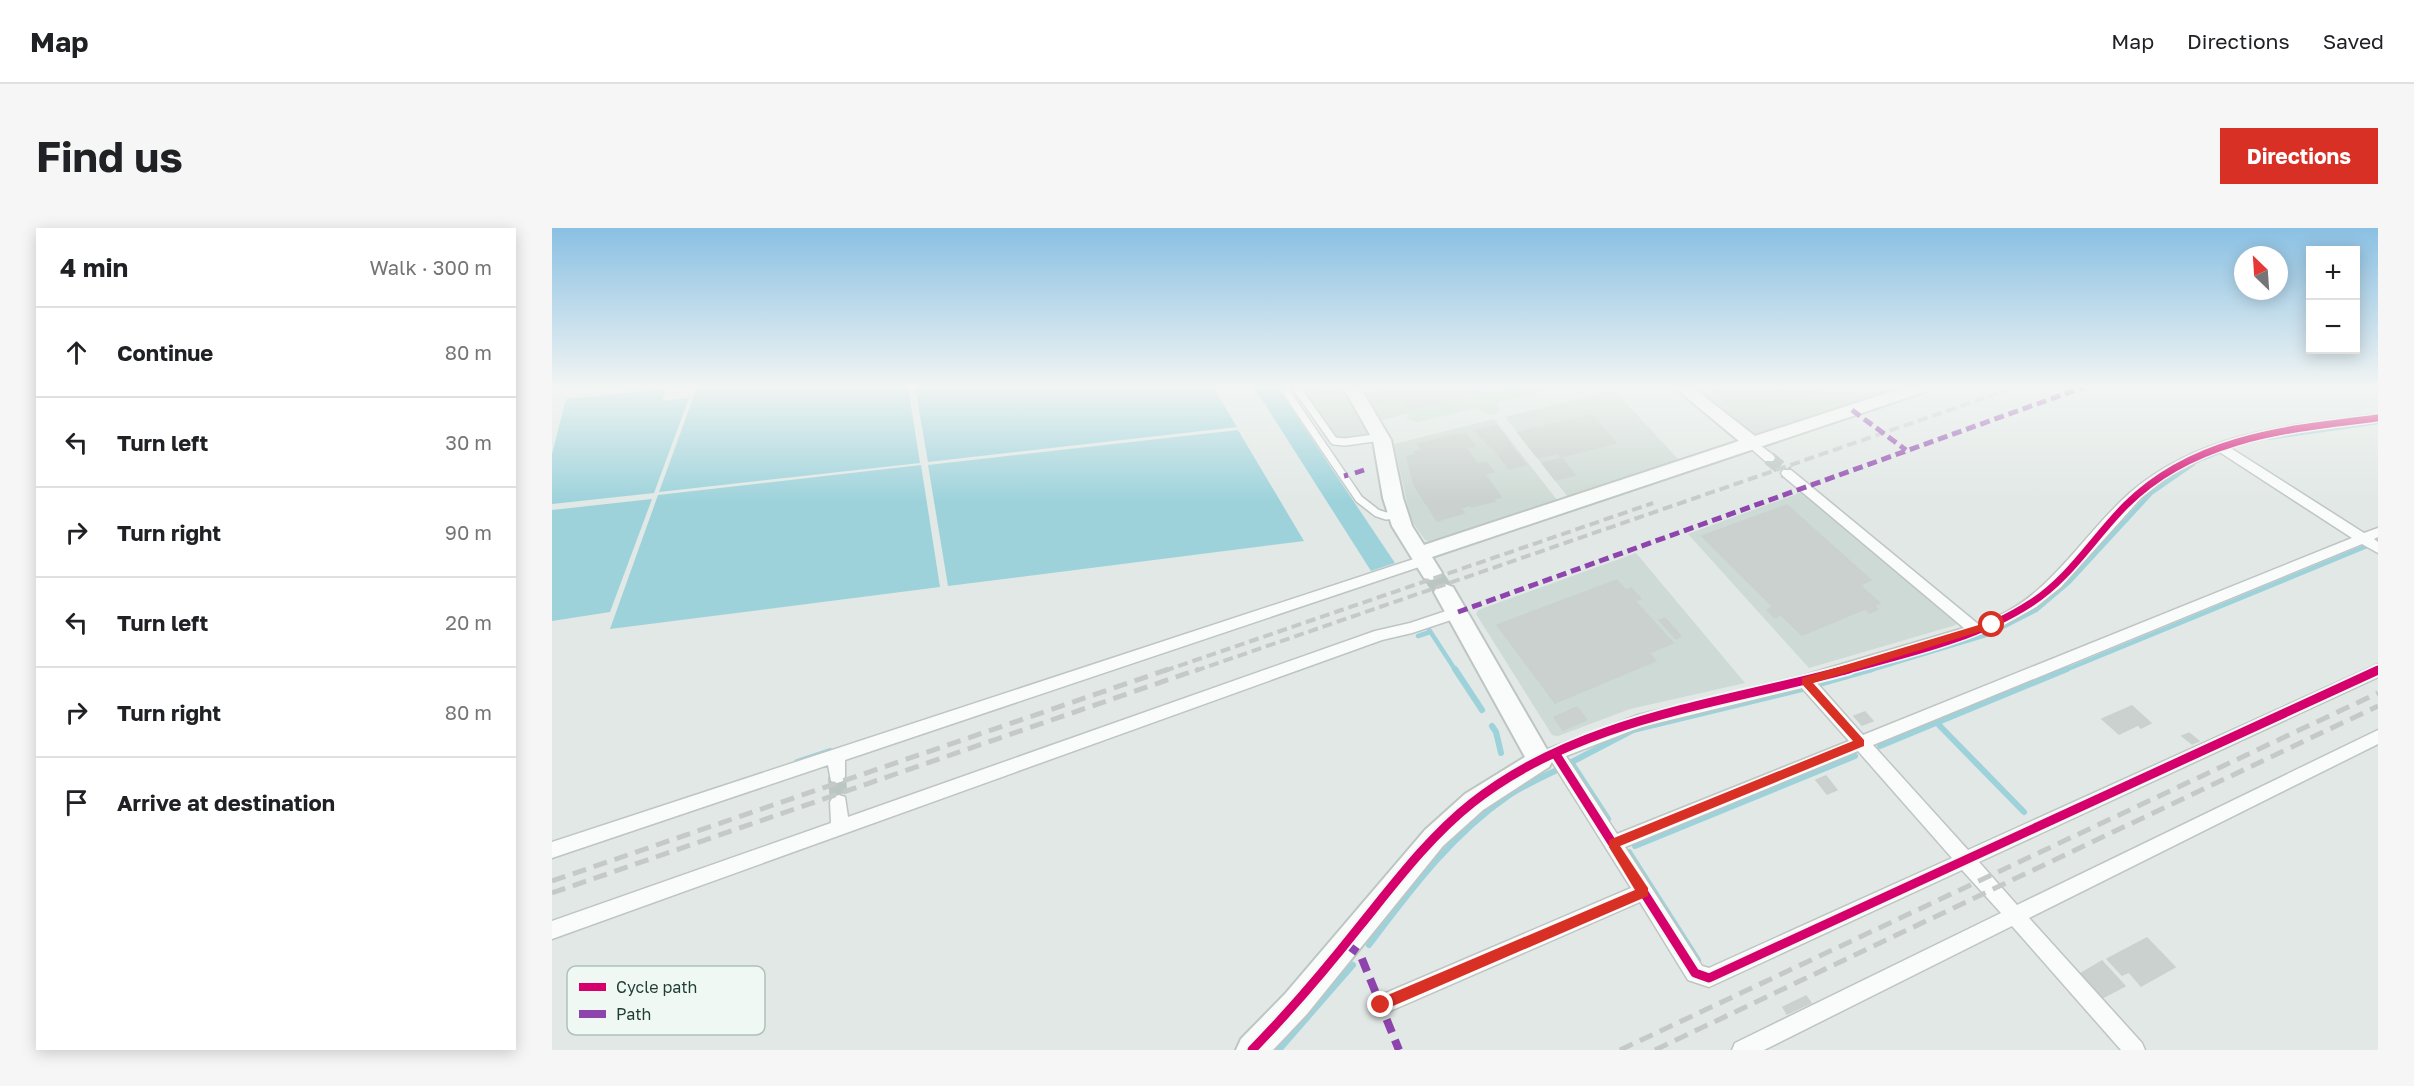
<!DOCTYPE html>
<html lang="en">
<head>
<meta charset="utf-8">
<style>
	body { margin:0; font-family:"Golos Text",sans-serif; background:#f6f6f6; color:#202124 }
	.controls { position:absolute; right:18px; top:18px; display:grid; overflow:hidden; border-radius:0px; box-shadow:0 3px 15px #0003 }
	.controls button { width:54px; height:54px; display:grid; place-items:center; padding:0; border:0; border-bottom:2px solid #e0e0e0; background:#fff; color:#202124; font:30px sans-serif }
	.compass { position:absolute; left:1682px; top:18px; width:54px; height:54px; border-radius:50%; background:#fff; box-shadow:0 3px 15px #0003; rotate:335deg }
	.stop { position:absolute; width:18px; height:18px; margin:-14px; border:4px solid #d93025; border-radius:50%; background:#fff }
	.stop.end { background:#d93025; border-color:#fff; box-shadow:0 2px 6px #0008 }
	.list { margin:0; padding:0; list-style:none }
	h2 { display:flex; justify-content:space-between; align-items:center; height:78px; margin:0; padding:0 24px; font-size:26px }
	h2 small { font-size:20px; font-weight:400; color:#757577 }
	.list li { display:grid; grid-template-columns:39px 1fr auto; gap:18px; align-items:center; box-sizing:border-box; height:90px; padding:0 24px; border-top:2px solid #e0e0e0 }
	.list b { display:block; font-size:22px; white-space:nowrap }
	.list em { font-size:20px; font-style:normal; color:#757577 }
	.icon { flex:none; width:33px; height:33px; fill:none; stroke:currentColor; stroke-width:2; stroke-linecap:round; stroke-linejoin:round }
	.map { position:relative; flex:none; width:1826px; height:822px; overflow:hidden; border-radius:0px }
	header { display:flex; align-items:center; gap:36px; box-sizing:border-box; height:84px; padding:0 30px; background:#fff; border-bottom:2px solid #e0e0e0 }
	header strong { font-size:28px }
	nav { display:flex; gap:33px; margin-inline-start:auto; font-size:21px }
	.intro { display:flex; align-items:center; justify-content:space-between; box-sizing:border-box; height:144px; padding:0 36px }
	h1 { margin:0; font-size:42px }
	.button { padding:15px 27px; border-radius:0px; background:#d93025; color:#fff; font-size:21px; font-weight:700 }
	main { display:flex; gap:36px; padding:0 36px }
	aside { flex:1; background:#fff; border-radius:0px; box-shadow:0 3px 15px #0003 }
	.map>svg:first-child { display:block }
	.built { fill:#cedad5 }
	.green { fill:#c8e3d1 }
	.water { fill:#9dd2db }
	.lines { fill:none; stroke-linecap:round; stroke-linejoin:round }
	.stream-far1 { stroke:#9dd2db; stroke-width:4.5 }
	.stream { stroke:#9dd2db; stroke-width:6 }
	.building { fill:#cad1ce; stroke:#cad1ce; stroke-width:1.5 }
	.street-tunnel-far1 { stroke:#bac6c2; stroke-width:14; stroke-dasharray:14 7; stroke-linecap:butt }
	.street-tunnel { stroke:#bac6c2; stroke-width:18; stroke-dasharray:18 9; stroke-linecap:butt }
	.secondary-tunnel { stroke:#bac6c2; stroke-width:20; stroke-dasharray:20 10; stroke-linecap:butt }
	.lane-casing { stroke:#bec5c2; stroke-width:10 }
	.street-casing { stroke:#bec5c2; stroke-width:3 }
	.secondary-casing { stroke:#bdc6c2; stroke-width:4 }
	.lane { stroke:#fafcfb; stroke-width:7 }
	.street { fill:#fafcfb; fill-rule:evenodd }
	.secondary { fill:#fafcfb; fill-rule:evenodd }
	.rail-far1 { stroke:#c5cac9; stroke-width:4; stroke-dasharray:10 5; stroke-linecap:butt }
	.rail { stroke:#c5cac9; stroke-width:5; stroke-dasharray:14 8; stroke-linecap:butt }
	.quiet-far1 { stroke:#8e44ad; stroke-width:5; stroke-dasharray:10 5; stroke-linecap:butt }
	.quiet { stroke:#8e44ad; stroke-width:8; stroke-dasharray:14 8; stroke-linecap:butt }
	.cycleway-far1-casing { stroke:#eff8f3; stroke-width:10 }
	.cycleway-casing { stroke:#eff8f3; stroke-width:13 }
	.cycleway-far1 { stroke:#d6006c; stroke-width:7 }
	.cycleway { stroke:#d6006c; stroke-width:9 }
	.route { fill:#d93025 }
	.key { fill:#eff8f3; stroke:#b0c0ba; stroke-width:1.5 }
	.key-label { font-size:16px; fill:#1e3d35 }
</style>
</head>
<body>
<header>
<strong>Map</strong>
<nav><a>Map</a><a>Directions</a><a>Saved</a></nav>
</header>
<div class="intro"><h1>Find us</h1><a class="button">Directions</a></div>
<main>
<aside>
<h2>4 min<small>Walk · 300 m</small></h2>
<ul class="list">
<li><svg class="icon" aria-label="ahead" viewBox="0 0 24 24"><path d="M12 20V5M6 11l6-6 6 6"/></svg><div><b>Continue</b></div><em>80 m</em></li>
<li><svg class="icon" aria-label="left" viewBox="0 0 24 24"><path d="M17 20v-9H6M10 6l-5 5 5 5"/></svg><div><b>Turn left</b></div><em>30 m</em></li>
<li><svg class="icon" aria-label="right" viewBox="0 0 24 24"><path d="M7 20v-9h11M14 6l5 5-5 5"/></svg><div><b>Turn right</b></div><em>90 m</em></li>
<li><svg class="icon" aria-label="left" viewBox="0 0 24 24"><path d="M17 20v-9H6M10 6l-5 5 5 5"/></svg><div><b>Turn left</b></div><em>20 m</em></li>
<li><svg class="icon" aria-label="right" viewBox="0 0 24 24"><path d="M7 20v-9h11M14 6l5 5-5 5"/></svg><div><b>Turn right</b></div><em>80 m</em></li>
<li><svg class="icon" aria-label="arrive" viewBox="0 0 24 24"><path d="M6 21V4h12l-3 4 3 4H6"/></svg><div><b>Arrive at destination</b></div></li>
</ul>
</aside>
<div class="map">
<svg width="1826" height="822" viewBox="0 0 1826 822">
	<rect width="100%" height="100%" fill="#e1e8e5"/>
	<path class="built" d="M750,159H966L813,196L819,207L786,212Z
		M1141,159H1348L1205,206L1199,205Z
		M1062,162L1127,232L1016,269L953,189Z
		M942,191L1005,272L879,314L873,312L859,292L842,216Z
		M1250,264L1404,392V397L1257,440L1136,306Z
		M1084,325L1193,455L1078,481L1006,508L1000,507L924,386L926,382Z"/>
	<path class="green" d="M966,159H1008L948,173L945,176L948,182C939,192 933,184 924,180L866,194L855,191V187L859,184Z"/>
	<path class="water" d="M145,159H356L368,235L107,264Z
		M363,159H661L685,199L376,234Z
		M702,159H725L843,335L819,343Z
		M114,161L110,173L137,170L102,265L0,276V226L14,171Z
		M686,202L752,313L396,358L376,237Z
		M369,237L388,359L58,401L106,267Z
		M100,271L58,384L0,393V282Z"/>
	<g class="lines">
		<path class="stream-far1" d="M1715,210L1826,194
			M1652,230L1667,224
			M876,400L904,443
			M866,408L878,404
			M1315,443L1437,406L1484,382L1517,354L1599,265L1641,236
			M1511,443L1815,318"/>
		<path class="stream" d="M903,441L930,482
			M1267,456L1320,441
			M1384,494L1472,584
			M940,498L944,504L949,525
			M1328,518L1515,441
			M245,534L278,523
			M1019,534L1056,591
			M1018,535L1081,502L1250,461
			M1083,618L1303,528
			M1077,624L1146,732
			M817,717C858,663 899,607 956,568C971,558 988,550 1005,542
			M727,822L801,737"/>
	</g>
	<path class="building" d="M762,159H784L786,162L766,167Z
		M836,159H938L939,160L927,162L929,164L858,180L849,167L836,170L829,160Z
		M1172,159H1291L1279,162L1276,159L1252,166L1256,169L1229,177L1225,175L1207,180L1202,176L1183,181L1161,162Z
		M830,163L836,173L824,176L818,166Z
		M1039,186L1064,215L1009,229L1005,225L986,230L966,205Z
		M944,197L958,215L939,220L923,203Z
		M914,205L923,218L915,220L905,207Z
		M904,206L949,269L942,271L943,273L920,279L918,277L909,280L912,285L885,293L862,257L855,229L864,226L862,224L869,222L866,216Z
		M958,216L974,237L957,241L941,220Z
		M1010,230L1023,247L1003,252L990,235Z
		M934,234L942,244L933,246L926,236Z
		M1235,277L1319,352L1308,357L1328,375L1322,378L1326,381L1318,385L1313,381L1250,407L1229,387L1223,390L1215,382L1221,379L1150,308Z
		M1065,352L1074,362L1079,360L1089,371L1083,373L1121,415L1097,425L1104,433L1003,475L945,397Z
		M1113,390L1129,408L1124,411L1107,392Z
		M1580,478L1599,495L1589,500L1586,497L1567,506L1550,491Z
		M1025,479L1035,492L1011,502L1002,489Z
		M1313,484L1321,493L1310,497L1302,488Z
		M1637,505L1647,513L1640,516L1630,508Z
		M1274,548L1285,562L1275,566L1264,552Z
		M1595,710L1623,739L1589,758L1577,744L1570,747L1555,731Z
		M1550,733L1573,758L1550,770L1528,746Z
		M1254,768L1259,775L1235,786L1231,779Z"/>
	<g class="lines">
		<path class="street-tunnel-far1" d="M1217,230L1235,245"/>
		<path class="street-tunnel" d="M285,548L287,574"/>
		<path class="secondary-tunnel" d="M879,345L893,364"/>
		<defs>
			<path id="lane" d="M731,159L807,271L825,285L834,288L844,287
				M744,159L782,213L793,214L829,209"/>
			<path id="street" d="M1826,186V194L1729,207L1677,219L1812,305L1826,300V309L1822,311L1826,314V325L1810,316L1321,517L1416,622L1826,436V449L1427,634L1465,677L1826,502V516L1477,690L1590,815L1593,822H1569L1460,698L1212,822H1180L1183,815L1449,685L1410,642L1157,759L1136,752L1088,674L836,784L829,787L822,784L819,777L822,770L1079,660L1000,534L994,536L988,534L986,529L988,524L1086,487L1253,447L1412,400L1231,248L1229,245L1231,242H1239L1426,396C1496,375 1527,309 1579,264C1649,204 1739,197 1826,186ZM1666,223L1800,310L1311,507L1265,455L1445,401L1484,379L1509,359L1589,270L1616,249ZM1250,460L1297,513L1065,606L1014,528L1089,499ZM1306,523L1400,630L1157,740L1150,738L1073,619Z
				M1200,211L1221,227L1223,230L1221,233H1213L1196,218V212Z
				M871,328L878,333L876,336L293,532V548L291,553L285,555L279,553L276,537L0,630V614Z
				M906,379L913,384L911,388L860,405L830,412L0,711V693L279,595L278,574L281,569L287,567L293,569L296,589L823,403L858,395Z"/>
			<path id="secondary" d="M791,159H808L839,212L851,270L860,298L872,317L1187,213L1122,159H1140L1203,208L1353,159H1378L1375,163L880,329L890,345L886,350L879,352L872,350L840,298L831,270L821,212Z
				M893,356L901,359L1001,532L997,539L931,582L891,618L755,786L721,822H684L689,811L733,766L873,602L913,566L973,529L882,364L885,359Z"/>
		</defs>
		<use href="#lane" class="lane-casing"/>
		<use href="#street" class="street-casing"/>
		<use href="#secondary" class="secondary-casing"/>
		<use href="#lane" class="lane"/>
		<use href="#street" class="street"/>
		<use href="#secondary" class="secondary"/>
		<path class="rail-far1" d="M612,443L1101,275
			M643,443L1464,159"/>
		<path class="rail" d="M0,653L617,441
			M0,665L647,441
			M1068,822L1826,465
			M1103,822L1826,478"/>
		<path class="quiet-far1" d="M1300,182L1354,222
			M803,245L812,242
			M792,248L796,247
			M906,384L1532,159"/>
		<path class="quiet" d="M794,716L808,726L847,822"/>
		<defs>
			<path id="cycleway-far1" d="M1292,443C1354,426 1424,411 1479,375C1518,350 1542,309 1574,277C1642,209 1736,201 1826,190"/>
			<path id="cycleway" d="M1003,525L1143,745L1157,750L1826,442
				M700,822C738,783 773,742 807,699C842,656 876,610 920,575C1027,490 1169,476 1297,441"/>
		</defs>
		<use href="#cycleway-far1" class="cycleway-far1-casing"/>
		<use href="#cycleway" class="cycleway-casing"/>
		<use href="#cycleway-far1" class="cycleway-far1"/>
		<use href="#cycleway" class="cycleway"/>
	</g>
	<linearGradient id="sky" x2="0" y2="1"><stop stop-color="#8ac0e3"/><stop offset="0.58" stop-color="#f2f5f3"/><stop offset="1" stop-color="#f2f5f3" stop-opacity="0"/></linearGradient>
	<rect width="1826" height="274" fill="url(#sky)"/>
	<path class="route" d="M1440,393L1443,394V399L1261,455L1312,512V518L1068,618L1096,660V668L834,781L829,783L824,781L822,777L824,772L1083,662L1057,619V612L1301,513L1250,456V450Z"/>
	<rect x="15" y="738" width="198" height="69" rx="9" class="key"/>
	<rect x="27" y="755" width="27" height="8" fill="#d6006c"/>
	<rect x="27" y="782" width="27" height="8" fill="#8e44ad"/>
	<g class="key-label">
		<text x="64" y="765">Cycle path</text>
		<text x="64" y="792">Path</text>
	</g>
</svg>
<div class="controls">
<button>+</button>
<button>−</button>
</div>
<svg class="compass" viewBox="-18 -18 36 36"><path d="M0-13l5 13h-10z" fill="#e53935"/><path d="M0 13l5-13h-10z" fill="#757577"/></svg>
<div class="stop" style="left:1440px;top:397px"></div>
<div class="stop end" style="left:829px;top:777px"></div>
</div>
</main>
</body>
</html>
